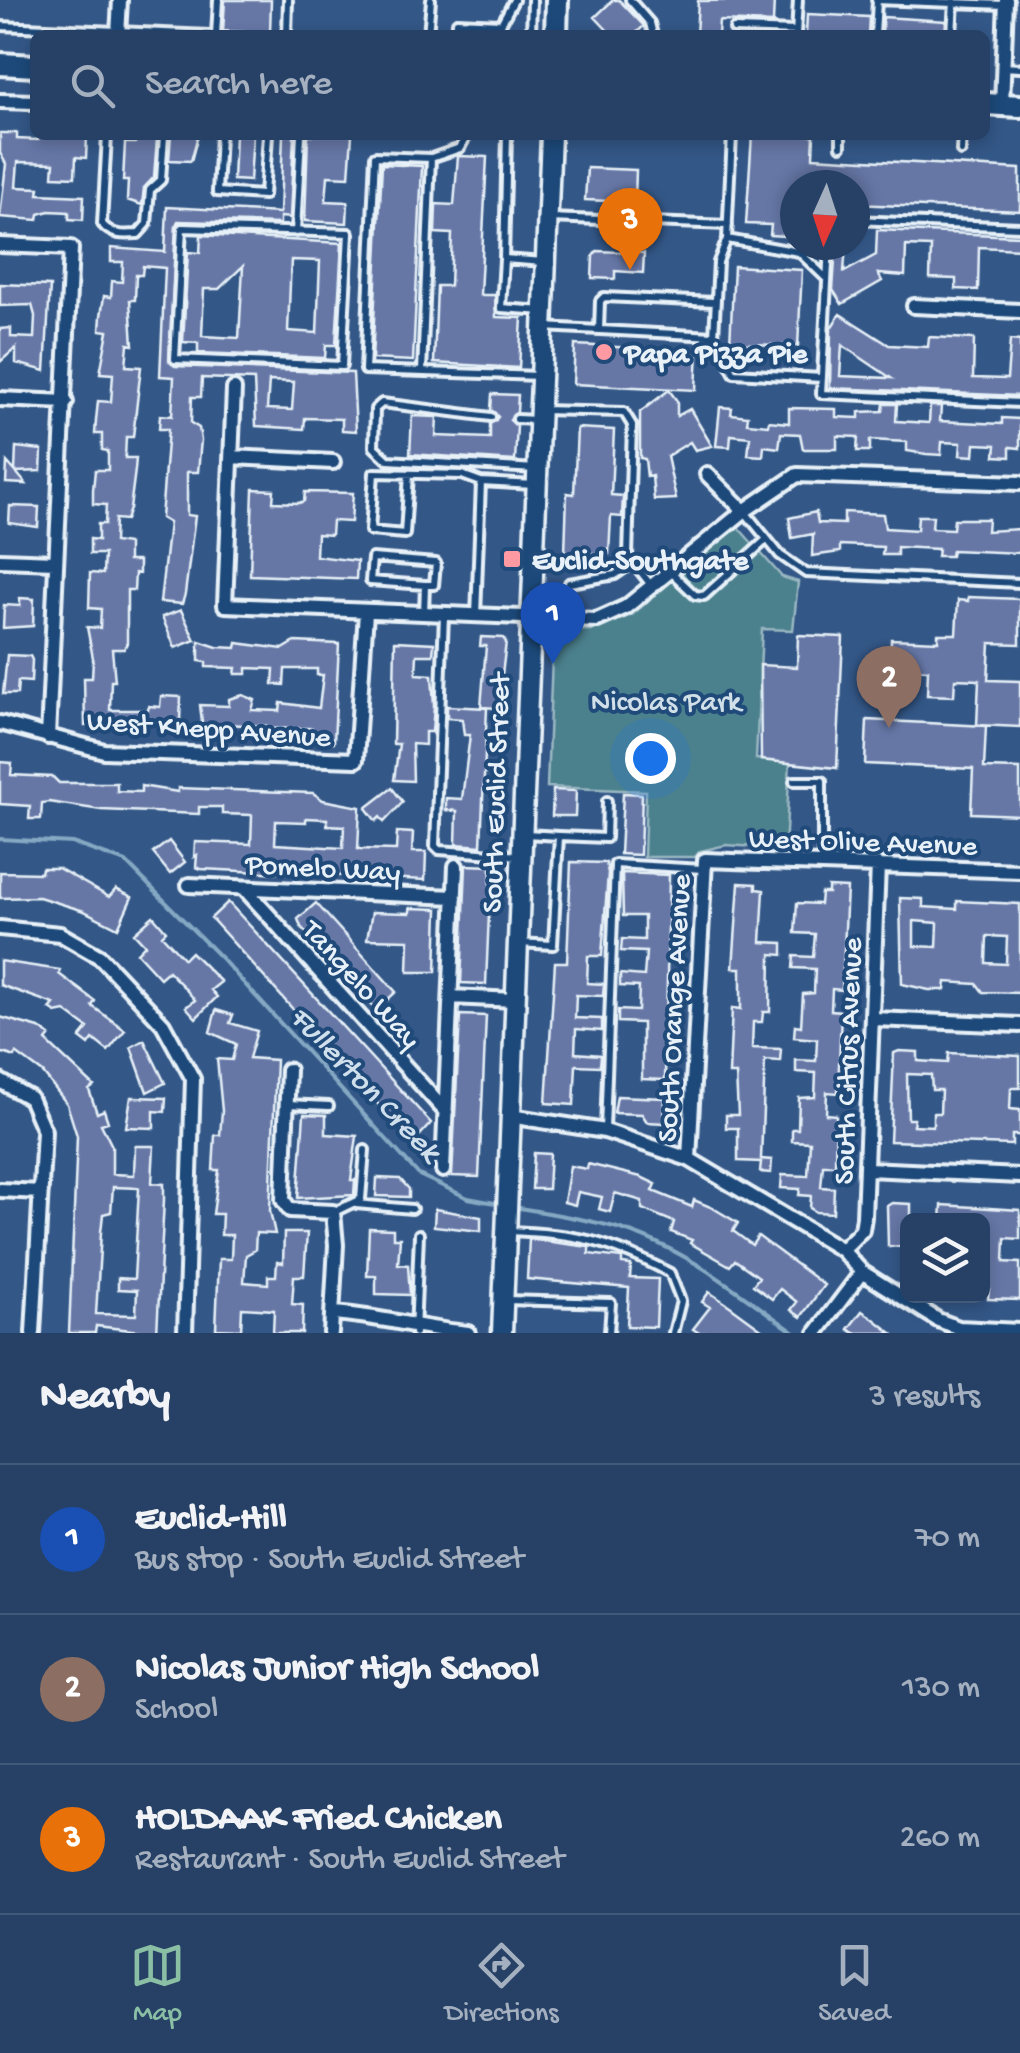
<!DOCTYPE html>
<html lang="en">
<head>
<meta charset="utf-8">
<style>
	body { margin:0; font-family:"Gochi Hand",sans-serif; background:#2e486b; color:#f1f3f6 }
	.controls { position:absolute; right:30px; bottom:30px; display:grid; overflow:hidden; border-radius:15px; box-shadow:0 5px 15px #0003 }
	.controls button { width:90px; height:90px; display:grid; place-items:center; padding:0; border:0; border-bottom:2px solid #425a79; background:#264165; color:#f1f3f6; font:50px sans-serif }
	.compass { position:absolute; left:780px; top:170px; width:90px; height:90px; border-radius:50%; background:#264165; box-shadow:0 5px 15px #0003; rotate:183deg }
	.you { position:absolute; left:650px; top:758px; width:35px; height:35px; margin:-25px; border:8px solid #fff; border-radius:50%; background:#1a73e8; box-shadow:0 0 0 15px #1a73e833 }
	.badge { display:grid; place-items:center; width:65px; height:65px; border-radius:50%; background:#8abfa5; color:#fff; font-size:32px; font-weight:700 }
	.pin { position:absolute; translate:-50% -82px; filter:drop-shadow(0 2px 5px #0008) }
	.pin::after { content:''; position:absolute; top:52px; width:35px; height:30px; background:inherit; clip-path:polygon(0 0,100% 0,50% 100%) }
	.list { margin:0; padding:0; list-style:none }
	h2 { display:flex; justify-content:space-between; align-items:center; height:130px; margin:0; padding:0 40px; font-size:42px }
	h2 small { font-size:32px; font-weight:400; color:#a4afbf }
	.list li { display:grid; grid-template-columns:65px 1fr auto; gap:30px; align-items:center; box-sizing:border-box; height:150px; padding:0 40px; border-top:2px solid #425a79 }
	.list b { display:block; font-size:38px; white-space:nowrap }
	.list p { margin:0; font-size:32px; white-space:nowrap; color:#a4afbf }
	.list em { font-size:32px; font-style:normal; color:#a4afbf }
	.icon { flex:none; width:55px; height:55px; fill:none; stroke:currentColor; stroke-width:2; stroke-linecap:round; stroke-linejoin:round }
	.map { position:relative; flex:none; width:1020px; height:1333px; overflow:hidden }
	.search { position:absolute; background:#264165; box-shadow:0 5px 15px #0003; left:30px; right:30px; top:30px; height:110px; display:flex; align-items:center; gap:25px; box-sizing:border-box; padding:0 35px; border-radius:15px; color:#a4afbf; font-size:38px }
	.sheet { height:580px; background:#264165 }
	nav { display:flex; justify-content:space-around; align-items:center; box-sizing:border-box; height:140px; border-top:2px solid #425a79; background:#264165; font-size:28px; color:#a4afbf }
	nav a { display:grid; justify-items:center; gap:5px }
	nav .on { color:#8abfa5 }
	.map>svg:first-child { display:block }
	.green { fill:#4c808d; stroke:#9ab8c2; stroke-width:2.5 }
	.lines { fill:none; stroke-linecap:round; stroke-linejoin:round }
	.stream { stroke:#85a9c3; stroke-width:4 }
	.building { fill:#6677a6; stroke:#e8f1f8; stroke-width:2.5; fill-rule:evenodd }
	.service-casing { stroke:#e8f1f8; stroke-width:14 }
	.minor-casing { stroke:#e8f1f8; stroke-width:20 }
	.secondary-casing { stroke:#e8f1f8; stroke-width:25 }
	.primary-casing { stroke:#e8f1f8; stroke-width:28 }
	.service { stroke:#1f4a7a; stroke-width:6 }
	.minor { stroke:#1f4a7a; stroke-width:12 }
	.secondary { stroke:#1f4a7a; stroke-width:18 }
	.primary { stroke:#1f4a7a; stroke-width:20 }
	.poi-dot { fill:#ff9aa2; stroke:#1f4a7a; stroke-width:4 }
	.labels { text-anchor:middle; stroke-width:8; stroke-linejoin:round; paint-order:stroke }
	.poi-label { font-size:30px; font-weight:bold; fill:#e8f1f8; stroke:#1f4a7a; text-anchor:start }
	.park-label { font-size:30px; fill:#d1e0e8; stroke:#1f4a7a }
	.street-label { font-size:30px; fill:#e8f1f8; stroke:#1f4a7a }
	.water-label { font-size:32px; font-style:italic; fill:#cfdfeb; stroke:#1f4a7a }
</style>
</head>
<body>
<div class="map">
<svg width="1020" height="1333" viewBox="0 0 1020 1333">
	<rect width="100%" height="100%" fill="#335787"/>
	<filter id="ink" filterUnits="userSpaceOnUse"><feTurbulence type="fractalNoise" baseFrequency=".01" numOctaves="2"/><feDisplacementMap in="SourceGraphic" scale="20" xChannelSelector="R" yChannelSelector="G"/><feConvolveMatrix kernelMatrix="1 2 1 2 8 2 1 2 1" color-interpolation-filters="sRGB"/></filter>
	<g filter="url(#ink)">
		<path class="green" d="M737,526L782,577L798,582L793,630L762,629L756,759L790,762L785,849L726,845L700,851L695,857H644L646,791L547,787L553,631L593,630L632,615Z"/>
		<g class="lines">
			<path class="stream" d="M0,839L72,843L126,862L221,958L419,1175L468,1198L500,1204
				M514,1207C547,1213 582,1218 614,1227C683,1246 738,1292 795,1333"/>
		</g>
		<path class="building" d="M225,0H271L270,33L223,31Z
			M613,0H619L644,26L634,35H612L595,17Z
			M774,0L773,23L719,21L718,35H696L698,1Z
			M807,14L869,17L868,35H806Z
			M883,17L946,21L945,35H882Z
			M0,133H17V139L38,140V135L87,137L86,158L76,157L75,177L53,176L54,163L18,162L16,187L39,188L38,194L84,196L83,220L69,219V212L49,211L39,214L38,220L0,217L6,164L0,153Z
			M171,135H198L191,161L169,160Z
			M235,135H253L250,181L233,180Z
			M283,135H294L290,218L280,217V224L178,221L176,225L169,361L175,366L353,373L356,431L342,430V419L305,418L304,429L256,426L254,380L202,378L201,397H192L191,423L199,428L201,440L198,472H187V515L195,516L185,594L182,604L160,602L169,523L161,518L168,429H159L160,415L172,416L174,377L160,376L165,268L143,266L142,275H136L135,300H130L133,345L128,344L126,366L141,367L133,437H126L125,458H136L135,470L130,509L126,520L115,519L114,542L128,544V561H139V574L135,573L134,590H127V643L124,649H112L115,681H111L110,710H148L149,706L160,707L161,696L181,697L180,721L85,726L84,678H92L93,658L87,627L100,628L101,609L89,608L90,573L103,574L104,554H90V539L98,540V524H105L106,505L93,504V490L95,470H108V451L102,450V434H95L96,420L98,401L111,402L113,374L100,373L108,331L100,330L101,316L104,296L111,297L112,281L122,282L123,262H111V248L165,252L167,207L280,213ZM269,381L294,382L292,410L267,409Z
			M308,135H352L349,177L328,176L326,201L348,202L347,223L305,221Z
			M752,135H814L813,157L1020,169V211L855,204V185H795V226L784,225V236L770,235L771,225L746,224Z
			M135,137L157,139L154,177L144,188L142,205L127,200L128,181H123L125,143H135Z
			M458,156L487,157L480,295H495L496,317L522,318L519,368L434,363L437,286H450L452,234L435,233L436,204L454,205Z
			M382,164L422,166L413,361L372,359Z
			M587,168L636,170L635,202L585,200Z
			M877,230L1020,236V249L979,247L978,290L956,289V279L930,278L931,247L906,246L905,276L878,274L882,281L842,304L833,290L836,245H846L844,272L876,255Z
			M201,235L342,243L336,345H326L325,358L198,353V343L183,342L188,252L200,253ZM291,260L320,261L317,333L288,331ZM243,266L239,338L202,336L204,289H219Z
			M597,251L644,253L643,273L615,271V279L592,278L593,256Z
			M734,266L802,270L798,346L730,343Z
			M0,284L50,286L45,371L16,363V348L0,362V329L11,328V337L34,338L35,316L32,305L0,306Z
			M840,314L889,345L928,347L929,337L974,339L973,378L1007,379L1010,340L1020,341V396L830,388L831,328ZM842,345L891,378L840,376Z
			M575,345L698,351L696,390L573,384Z
			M669,390L677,401V416L690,409L712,446L695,450L690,442L667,456L676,499L654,500L652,476L647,477L645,459L640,458V412Z
			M492,394L518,395L517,412L510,420L517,426L515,461L410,454L412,416L437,417L436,436L490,438V424L498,417L491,410Z
			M884,404H897L896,421L929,423L930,406H941L940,421L1002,424V418L1020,419V448L1010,447V457L995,456L996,445L975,444L974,456L960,455L961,443L942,442L941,455L926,454L907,451V442L870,440V451H857L858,437L837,436V449H803L800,434L781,433L779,448L764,446L763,456L748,455L750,437L731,435L730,447L716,446L720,407L732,408L731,414L748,416L747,423L768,425L769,421L789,423V408L836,409V417L859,418V412L883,411Z
			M577,428L614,430L611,495L623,496L622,517L611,516L609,554L565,553L567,493L574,494Z
			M16,447L42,450L41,471L16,472L26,484L6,483L7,462L15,471Z
			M253,489L274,490L273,502L299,503L304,501L305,492L353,493L351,522L332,521L331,535L317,534L316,556L357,561L356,579L250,575Z
			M10,506L39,507L38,527L9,523Z
			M816,512L818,523L844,524V512L883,514L885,528L917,530L918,516H933L932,528L953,529L954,519H988L987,531L1019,529L1020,553L952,550L951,556H937L938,549L897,547V555H882L883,547L840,545V552L812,556L813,534L792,538L789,518Z
			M968,597L1020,599V644L990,643L988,680L1020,681V727L977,725L979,680L955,679L954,696L927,695L928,670L890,668L891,639L938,641V634H956L958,600L968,601Z
			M20,598L34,599L33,626L3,628L4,605L20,606Z
			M181,610L195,640L175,648L162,617Z
			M798,635L843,637L837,768L761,760L760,665L797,667Z
			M481,637L503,638L506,642L498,708L481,707L486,646H480Z
			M199,641L217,647L236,648L237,643L283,649L295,642L339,644L334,742L312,741V728L268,729V726L202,723L200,705L229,706V699L243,695L255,700L252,710L280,711L281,703L319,708L323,675H317V669H285L284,685L273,684L274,669L247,668V674H235L236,668L206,667V662L199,661Z
			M395,641L434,643L433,655H417L416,674L432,675L434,706L432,732H425V745L412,744L413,781L394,780L399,744H393Z
			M7,655L30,656L32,660L31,682L18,681L17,694H3Z
			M447,706L487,708L481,846L456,844L457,811L446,810V798L462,799L470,735H464L462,719L447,718Z
			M867,720L986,726L984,768L1020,769V815L971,813L973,769L865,764Z
			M0,762L12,763L11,775L53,777L59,783H117V791L141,792V786L178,792V788L313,793L323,800L360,807L358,849L396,850L397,832L413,833L412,852H426L425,880L201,869L196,867L197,855L194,857L195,842L251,844L252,815L222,814V807H199V814L101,810L49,802L42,803L41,819H29L30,806L0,804ZM306,818L327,819V825L344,826L343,848L275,844L276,821L306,822Z
			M392,788L403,802L384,822L380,817L376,821L366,808Z
			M553,790L576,791L575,816H552Z
			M623,793L642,794L640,855L620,854Z
			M169,841L185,862L170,874L153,853Z
			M571,862L606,863L608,873L602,956H588L587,983L604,984L603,996L576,995L575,1018L602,1019V1031L576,1029L575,1053L601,1055L600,1066L576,1065L574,1105L546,1103L555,962H567Z
			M466,865L491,866L486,984L461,983Z
			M42,868H58L109,897L116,889L132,897L118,928L84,911L39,897L0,898V872L41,873Z
			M622,873L669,875L665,1080L642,1079V1023L618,1022V1010L638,1011L639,987L620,986V974L644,976L646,952L621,951L622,939L644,940V916H623Z
			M739,883L756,884V889L764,890L761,942L783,943V955L771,954L770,1012H763L762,1022H753L752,1048L781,1049L780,1061L765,1060L761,1159L772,1160L771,1173L760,1172L761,1162L738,1161V1128H726V1115H738L736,1074H729L732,1008L741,1009V968H733Z
			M828,887L847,888L842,990L832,989L831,1010L841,1011L838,1093L827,1092L826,1114L836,1115L835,1165H823L821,1187L834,1188L833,1213L816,1212L810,1208L811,1196L799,1195L800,1189L781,1188L782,1175L808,1176L810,1142L792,1141V1129H798L799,1098L815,1097L816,1073L796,1072V1060L816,1061L817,1039L794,1037L795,1025L801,1026L803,994L814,993L815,969L793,968L794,956L813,957L815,934L795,933L797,903L820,904L821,893H828Z
			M900,898L923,899V907L957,909V901L1020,904V993L983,992L977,984L946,982L945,990H929L902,984ZM914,921L938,923L937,947L914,946ZM987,936L1007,937L1006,964L986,963Z
			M228,902L431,1123L413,1143L211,918Z
			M316,903L396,992L376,1010L301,927L298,919Z
			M410,908L438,909L436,972H408L409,940L367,939L372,912L410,913Z
			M153,916L166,931L162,935L184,959L191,952L221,982L211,990L217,997L196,1018L186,1007L195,1000L181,984L168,971L160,978L137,953L145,945L134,933Z
			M0,961L60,970L59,974L95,1001L92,1006L125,1030L108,1051L93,1039L89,1045L80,1038L88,1028L65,1011L56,1013L50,1009L54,1004L0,985Z
			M216,1010L233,1015L230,1023L257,1031L249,1058L276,1060L270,1211L275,1234L256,1233L255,1250L246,1255L244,1282L268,1284V1276H276L277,1262L283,1263L284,1233H307L304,1276H294L292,1304L303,1305L302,1333H273L274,1310L242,1308L241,1330L216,1329L219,1259H231L232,1235H221L222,1214H213L219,1170H213L215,1135H220L222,1111L217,1059L232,1060L236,1044L210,1032Z
			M460,1015L486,1016L479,1177L452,1176Z
			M0,1017L39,1028L50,1036L46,1041L94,1086L89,1090L97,1113L104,1110L108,1122L101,1124L112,1146V1174L134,1175L135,1146H154L152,1183L164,1184V1200L157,1333L96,1326L95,1333H69L77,1136L67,1104L43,1073L16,1053L15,1057L0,1052ZM113,1187L139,1188L134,1279L118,1278V1289L137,1290L136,1315L96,1314L101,1232L103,1214L111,1212Z
			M144,1040L165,1083L147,1092L131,1047Z
			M899,1051L918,1052V1061L948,1063L949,1053L1020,1056V1088H1011L1010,1109L1020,1110V1135H1012V1145L890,1141L894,1053ZM907,1074L931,1075L932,1090H941L940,1113H933V1126L913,1125L914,1119H908Z
			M617,1096L665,1098L664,1123L647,1122L642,1114L614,1113Z
			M131,1097L166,1098L165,1112L154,1111V1128L126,1127Z
			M304,1114L326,1115V1134L357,1136L351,1180H355L354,1195L298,1198Z
			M534,1153L550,1154L548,1189H532Z
			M588,1164L641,1177L656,1184L653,1191L692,1207L694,1200L713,1208L738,1223L733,1231L752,1245L758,1236L824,1285L801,1317L791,1310L797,1302L780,1289L772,1299L768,1296L753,1285L759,1277L735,1260L730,1266L690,1243L692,1240L671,1232L674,1222L642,1209V1201L615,1193L610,1212L599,1209L602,1197L578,1192L575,1205L564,1202L570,1166L587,1169Z
			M377,1178L400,1179L409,1189V1197L376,1196Z
			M892,1203L911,1204V1220L902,1227L901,1247L888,1246L887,1206Z
			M942,1205L1020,1210V1239L1005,1238L1004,1262L1020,1263V1300L988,1299L989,1289L982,1288V1266L992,1264L993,1242L982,1241V1220H941Z
			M435,1209L481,1217V1231L434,1226Z
			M369,1228L393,1229V1238H400L398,1264L408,1265L410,1295L376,1294V1276H367Z
			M529,1239L589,1247V1254L622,1258V1264L631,1265L630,1278L658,1279L656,1327L627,1326L629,1288L527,1279Z
			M709,1292L730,1306L767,1333H699L693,1329L710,1307L702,1302Z
			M862,1311L874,1319L892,1333H854L848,1329Z"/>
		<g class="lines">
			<defs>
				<path id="service" d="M630,0L650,23L653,35
					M876,0L1005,5
					M501,24L514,0
					M0,26L210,35
					M734,29L796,31
					M501,34L533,35
					M796,34L798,0
					M216,35L218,0
					M287,35L288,0
					M428,35L431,0
					M456,35L457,22L501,24V34
					M531,35L532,0
					M875,35L877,0
					M952,35L954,1
					M1003,67L1020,68
					M107,135L102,224C112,236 123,235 138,234L147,224L150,190L161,180L164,135
					M220,135L217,192L264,195L268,135
					M841,146V135
					M961,151L962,135
					M431,158L460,148L467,135
					M549,218L728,225
					M855,220L1020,227
					M182,228L349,233L342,366L175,359Z
					M296,232L301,135
					M727,239L799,252L827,279
					M829,245L821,394L1020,403
					M504,259L507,135
					M544,311L501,308L504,259L544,262
					M543,327L714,336L718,262L727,239L732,135
					M599,330L600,301L604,297L715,302
					M714,336L734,373L822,378
					M422,372L431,158L375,156L365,370L540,376
					M541,410L624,412L632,425L628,556L651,585
					M491,417L382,403L375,409L374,447L388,460L536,469
					M517,419L536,420
					M409,474L405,534L370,531L374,473L462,475L481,482L535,485
					M745,512L780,555L806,573L1020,583
					M671,572L695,595L704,596L767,539
					M569,583L615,575L631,564
					M424,613L425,585L370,581L372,558L436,563L434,585H425
					M444,615L435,846L439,850L521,856
					M476,616L481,482
					M794,781H822V862
					M560,836L606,838L607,801
					M518,943L553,945L559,836L526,834
					M287,1104L329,1106
					M605,1129L615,864L703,869
					M356,1204L412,1209
					M334,1212L361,1199L365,1150
					M507,1231C575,1233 610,1241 670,1273L681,1301L673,1333
					M506,1300L611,1303L609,1333
					M415,1333L419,1234"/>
				<path id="minor" d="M118,35L120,0
					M0,101L35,102
					M1002,105L1006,0
					M0,245L71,248L48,737
					M914,306L1020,311
					M234,389L225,605L597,620L626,607L744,511L797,475L1020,483
					M0,399L66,402
					M232,457L333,462
					M707,474L744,511
					M0,560L55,562
					M0,723L104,751L356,760L366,612
					M189,885L455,897
					M244,888L446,1112
					M0,928L60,934L100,957L163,1024L193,1079L185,1333
					M451,997L515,1000
					M874,1019L1020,1025
					M288,1070L283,1200L290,1210L333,1212L336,1245L331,1333
					M0,1081L30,1098L44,1131L33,1333
					M510,1116L605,1131L689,1159L842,1250L862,1272L938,1320L959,1328L1020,1331
					M689,1159L705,860L1020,871
					M867,1169L1020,1176
					M443,1170L456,866
					M0,1190L41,1192
					M842,1250L862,1230L864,1217L878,865
					M333,1313C379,1316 422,1329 468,1333
					M816,1333L862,1272"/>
				<path id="secondary" d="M502,1333L551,135"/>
				<path id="primary" d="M556,35L557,0
					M0,64L35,66
					M985,104L1020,106"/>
			</defs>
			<use href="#service" class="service-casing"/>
			<use href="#minor" class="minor-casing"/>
			<use href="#secondary" class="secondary-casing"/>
			<use href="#primary" class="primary-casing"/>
			<use href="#service" class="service"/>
			<use href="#minor" class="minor"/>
			<use href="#secondary" class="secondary"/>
			<use href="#primary" class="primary"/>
		</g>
	</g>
	<g class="poi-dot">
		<circle cx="604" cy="352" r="10"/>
		<rect x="502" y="549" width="20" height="20" rx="5"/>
	</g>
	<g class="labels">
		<g class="poi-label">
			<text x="624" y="362">Papa Pizza Pie</text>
			<text x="532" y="569">Euclid-Southgate</text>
		</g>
		<g class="park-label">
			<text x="666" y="710">Nicolas Park</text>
		</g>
		<g class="street-label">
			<text transform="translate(209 727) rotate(4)" y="10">West Knepp Avenue</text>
			<text transform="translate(494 793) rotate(-88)" y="10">South Euclid Street</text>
			<text transform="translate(863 840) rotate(2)" y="10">West Olive Avenue</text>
			<text transform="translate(323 866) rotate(3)" y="10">Pomelo Way</text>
			<text transform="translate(363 983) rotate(48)" y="10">Tangelo Way</text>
			<text transform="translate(672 1008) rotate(-87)" y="10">South Orange Avenue</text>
			<text transform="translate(846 1061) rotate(-88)" y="10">South Citrus Avenue</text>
		</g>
		<g class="water-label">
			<text transform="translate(367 1082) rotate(46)" y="11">Fullerton Creek</text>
		</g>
	</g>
</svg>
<div class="controls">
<button><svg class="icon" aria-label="layers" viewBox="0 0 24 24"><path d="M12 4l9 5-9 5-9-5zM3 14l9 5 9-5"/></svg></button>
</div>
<svg class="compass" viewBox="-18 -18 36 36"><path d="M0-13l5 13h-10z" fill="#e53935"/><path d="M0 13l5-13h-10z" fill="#a4afbf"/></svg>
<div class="you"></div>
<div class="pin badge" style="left:553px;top:664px;background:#1a4fb4">1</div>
<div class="pin badge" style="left:889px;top:728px;background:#8d6e63">2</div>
<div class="pin badge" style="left:630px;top:270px;background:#e8710a">3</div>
<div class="search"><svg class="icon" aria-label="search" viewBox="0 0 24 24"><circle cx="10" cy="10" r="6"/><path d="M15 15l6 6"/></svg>Search here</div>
</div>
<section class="sheet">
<h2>Nearby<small>3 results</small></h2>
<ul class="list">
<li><span class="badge" style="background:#1a4fb4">1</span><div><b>Euclid-Hill</b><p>Bus stop · South Euclid Street</p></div><em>70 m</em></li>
<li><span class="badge" style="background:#8d6e63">2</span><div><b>Nicolas Junior High School</b><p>School</p></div><em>130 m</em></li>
<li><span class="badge" style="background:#e8710a">3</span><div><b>HOLDAAK Fried Chicken</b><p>Restaurant · South Euclid Street</p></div><em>260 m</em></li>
</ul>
</section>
<nav>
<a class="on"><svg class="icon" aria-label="map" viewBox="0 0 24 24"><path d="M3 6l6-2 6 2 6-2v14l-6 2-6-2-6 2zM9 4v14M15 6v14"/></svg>Map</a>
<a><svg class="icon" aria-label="directions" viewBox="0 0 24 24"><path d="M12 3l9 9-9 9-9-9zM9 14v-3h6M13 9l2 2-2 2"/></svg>Directions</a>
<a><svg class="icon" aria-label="saved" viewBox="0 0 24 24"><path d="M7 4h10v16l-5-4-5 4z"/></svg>Saved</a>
</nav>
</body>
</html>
